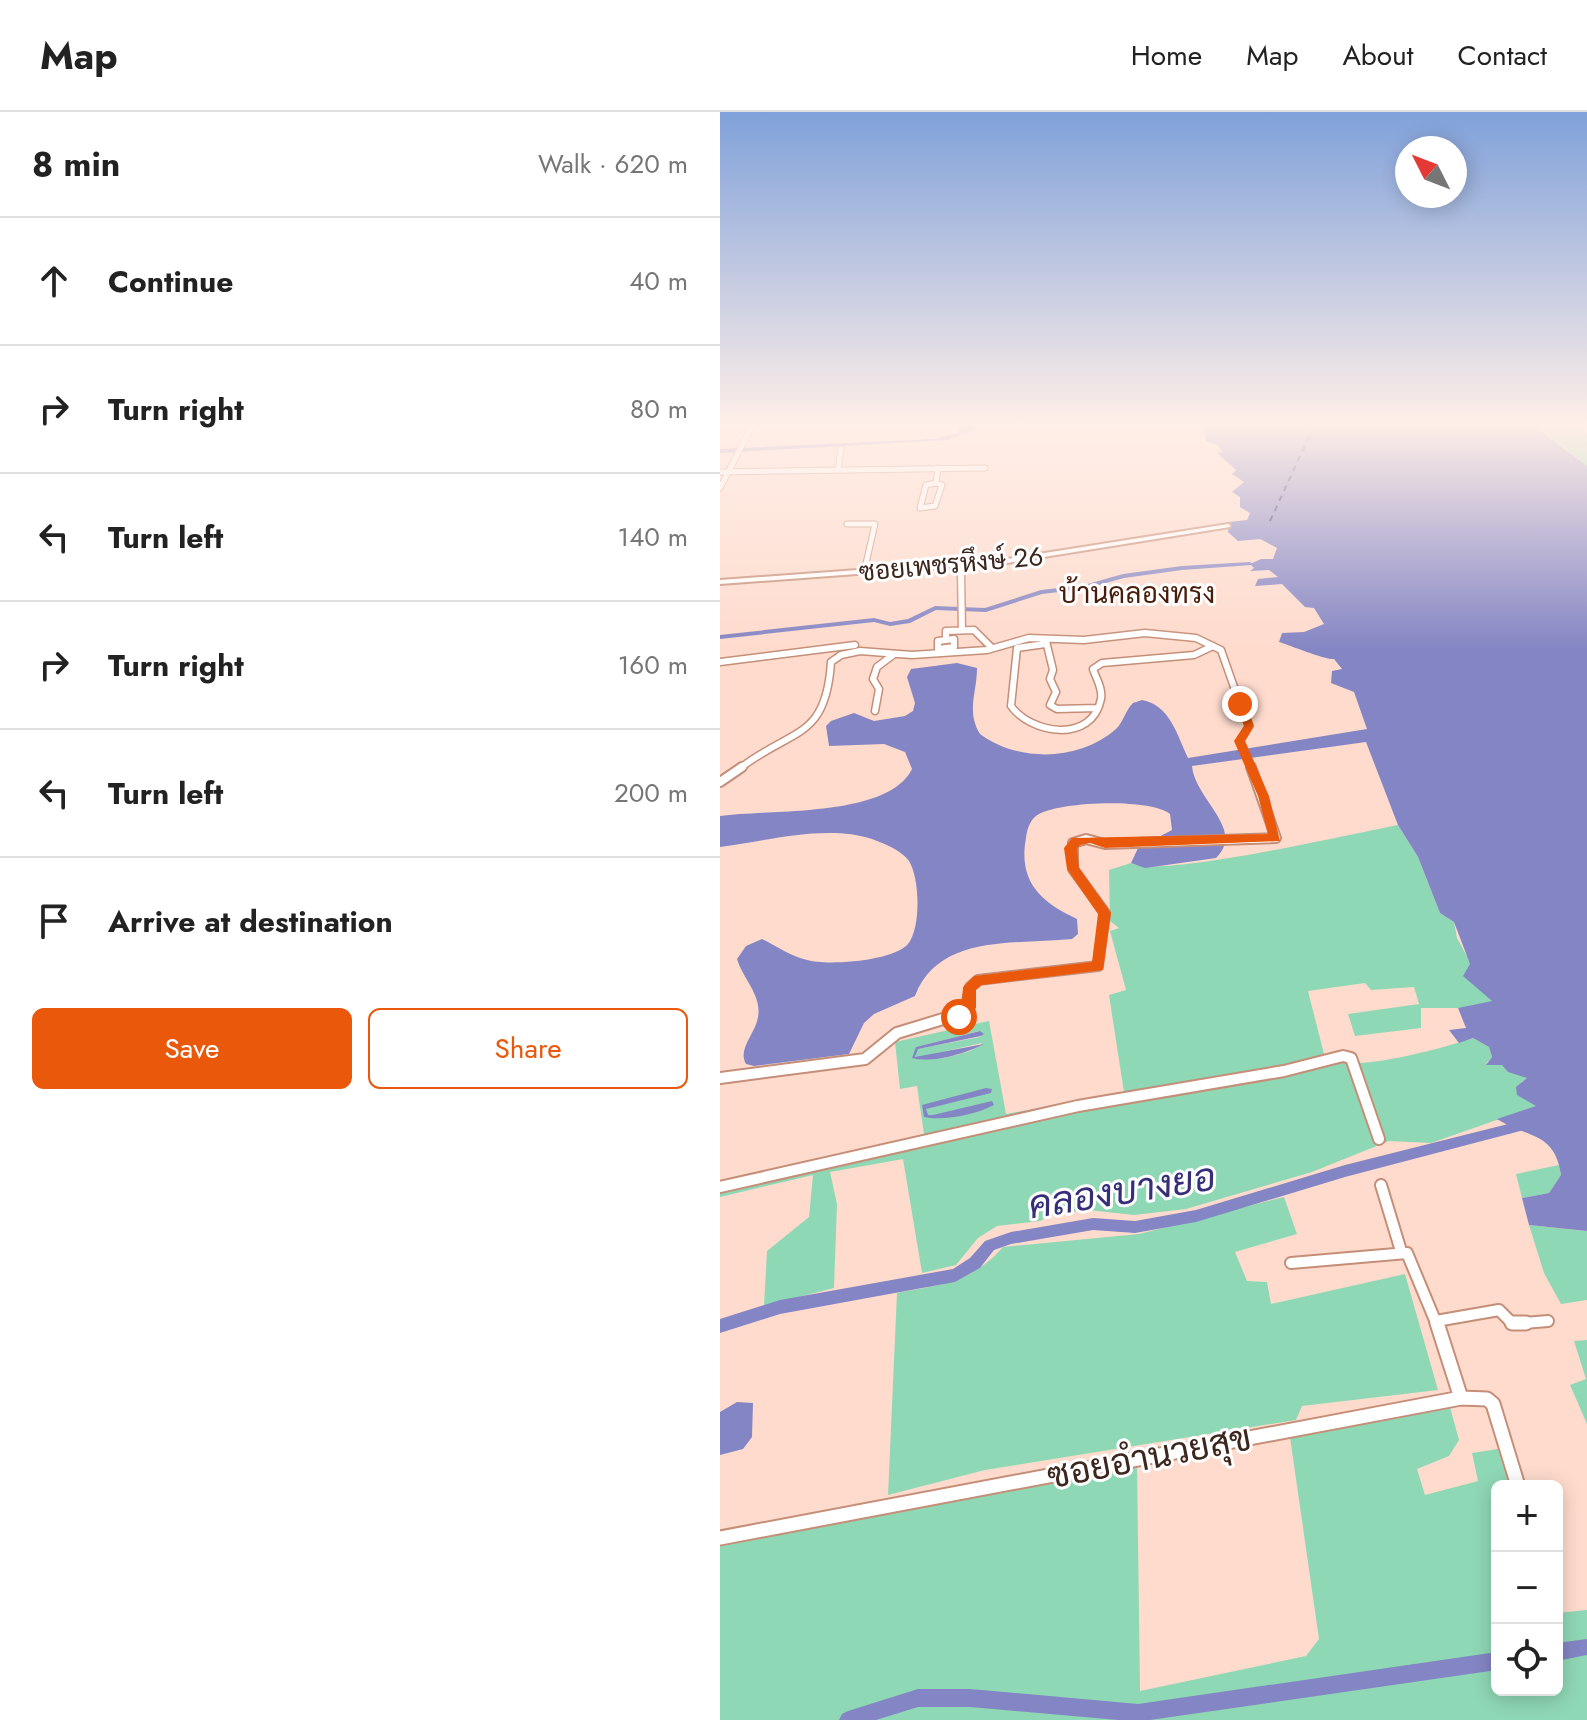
<!DOCTYPE html>
<html lang="en">
<head>
<meta charset="utf-8">
<style>
	body { margin:0; font-family:Jost,Sarabun,sans-serif; background:#f2f2f2; color:#222 }
	.controls { position:absolute; right:24px; bottom:24px; display:grid; overflow:hidden; border-radius:12px; box-shadow:0 4px 20px #0003 }
	.controls button { width:72px; height:72px; display:grid; place-items:center; padding:0; border:0; border-bottom:2px solid #e0e0e0; background:#fff; color:#222; font:40px sans-serif }
	.compass { position:absolute; left:675px; top:24px; width:72px; height:72px; border-radius:50%; background:#fff; box-shadow:0 4px 20px #0003; rotate:312deg }
	.stop { position:absolute; width:24px; height:24px; margin:-18px; border:6px solid #ea580c; border-radius:50%; background:#fff }
	.stop.end { background:#ea580c; border-color:#fff; box-shadow:0 2px 8px #0008 }
	.list { margin:0; padding:0; list-style:none }
	h2 { display:flex; justify-content:space-between; align-items:center; height:104px; margin:0; padding:0 32px; font-size:34px }
	h2 small { font-size:26px; font-weight:400; color:#767676 }
	.list li { display:grid; grid-template-columns:52px 1fr auto; gap:24px; align-items:center; box-sizing:border-box; height:128px; padding:0 32px; border-top:2px solid #e0e0e0 }
	.list b { display:block; font-size:30px; white-space:nowrap }
	.list em { font-size:26px; font-style:normal; color:#767676 }
	.actions { display:flex; gap:16px; padding:24px 32px }
	.actions a { flex:1; padding:18px 0; border:2px solid #ea580c; border-radius:12px; text-align:center; font-size:28px; color:#ea580c }
	.actions .main { background:#ea580c; color:#fff }
	.icon { flex:none; width:44px; height:44px; fill:none; stroke:currentColor; stroke-width:2; stroke-linecap:round; stroke-linejoin:round }
	.map { position:relative; flex:none; width:867px; height:1608px; overflow:hidden }
	header { display:flex; align-items:center; gap:48px; box-sizing:border-box; height:112px; padding:0 40px; background:#fff; border-bottom:2px solid #e0e0e0 }
	header strong { font-size:38px }
	nav { display:flex; gap:44px; margin-inline-start:auto; font-size:28px }
	main { display:flex }
	aside { flex:1; background:#fff }
	.map>svg:first-child { display:block }
	.green { fill:#8fd8b5; fill-rule:evenodd }
	.water { fill:#8485c4 }
	.lines { fill:none; stroke-linecap:round; stroke-linejoin:round }
	.canal { fill:#8485c4; fill-rule:evenodd }
	.ferry { stroke:#362e79; stroke-width:2; stroke-dasharray:6 5; stroke-linecap:butt }
	.street-far4-casing { stroke:#c58e78; stroke-width:7 }
	.street-far3-casing { stroke:#c58e78; stroke-width:9 }
	.street-far2-casing { stroke:#c58e78; stroke-width:12 }
	.street-far1-casing { stroke:#c58e78; stroke-width:14 }
	.street-casing { stroke:#c58e78; stroke-width:17 }
	.secondary-casing { stroke:#c58e78; stroke-width:4 }
	.street-far4 { stroke:#fff; stroke-width:5 }
	.street-far3 { stroke:#fff; stroke-width:6 }
	.street-far2 { stroke:#fff; stroke-width:8 }
	.street-far1 { stroke:#fff; stroke-width:10 }
	.street { stroke:#fff; stroke-width:13 }
	.secondary { fill:#fff; fill-rule:evenodd }
	.route { fill:#ea580c }
	.labels { text-anchor:middle; stroke-width:6; stroke-linejoin:round; paint-order:stroke }
	.far-street-label { font-size:26px; fill:#3c261d; stroke:#fff }
	.far-quarter-label { font-size:28px; fill:#491d09; stroke:#fff }
	.near-street-label { font-size:36px; fill:#3c261d; stroke:#fff }
	.near-water-label { font-size:38px; font-style:italic; fill:#362e79; stroke:#fff }
</style>
</head>
<body>
<header>
<strong>Map</strong>
<nav><a>Home</a><a>Map</a><a>About</a><a>Contact</a></nav>
</header>
<main>
<aside>
<h2>8 min<small>Walk · 620 m</small></h2>
<ul class="list">
<li><svg class="icon" aria-label="ahead" viewBox="0 0 24 24"><path d="M12 20V5M6 11l6-6 6 6"/></svg><div><b>Continue</b></div><em>40 m</em></li>
<li><svg class="icon" aria-label="right" viewBox="0 0 24 24"><path d="M7 20v-9h11M14 6l5 5-5 5"/></svg><div><b>Turn right</b></div><em>80 m</em></li>
<li><svg class="icon" aria-label="left" viewBox="0 0 24 24"><path d="M17 20v-9H6M10 6l-5 5 5 5"/></svg><div><b>Turn left</b></div><em>140 m</em></li>
<li><svg class="icon" aria-label="right" viewBox="0 0 24 24"><path d="M7 20v-9h11M14 6l5 5-5 5"/></svg><div><b>Turn right</b></div><em>160 m</em></li>
<li><svg class="icon" aria-label="left" viewBox="0 0 24 24"><path d="M17 20v-9H6M10 6l-5 5 5 5"/></svg><div><b>Turn left</b></div><em>200 m</em></li>
<li><svg class="icon" aria-label="arrive" viewBox="0 0 24 24"><path d="M6 21V4h12l-3 4 3 4H6"/></svg><div><b>Arrive at destination</b></div></li>
</ul>
<div class="actions"><a class="main">Save</a><a>Share</a></div>
</aside>
<div class="map">
<svg width="867" height="1608" viewBox="0 0 867 1608">
	<rect width="100%" height="100%" fill="#fedbcd"/>
	<path class="green" d="M811,312H854L867,321V354Z
		M678,713L698,745L720,801L734,810L737,826L772,890L747,896H701V916L635,924L628,902L699,892L694,875L651,878L645,871L588,879L604,942C609,944 616,949 621,950C649,956 724,936 753,926L769,935L772,945L766,952L782,953L808,966L801,970L817,994L711,1031L669,1029L592,1060L466,1097L414,1103L368,1098L335,1102L320,1109L277,1114L258,1126L236,1153L202,1161L183,1047L110,1060L117,1092L114,1176L44,1194L47,1139L89,1105L93,1063L0,1085V1072L204,1022L197,974L180,977L175,930L269,909L286,1002L404,980L389,883L406,878L390,819L399,816L390,809L389,758L411,751C436,767 636,721 678,713ZM259,919L263,922L260,925L197,937L195,946L262,931C255,942 208,951 193,946L197,935Z
		M839,1053L841,1063L829,1081L802,1086L796,1062Z
		M564,1085L577,1122L515,1140L527,1169L547,1170L551,1192L685,1162L718,1278L582,1294L576,1308L265,1358L168,1383L177,1181C223,1172 251,1171 283,1135L419,1122Z
		M809,1113L867,1119V1188L841,1192L824,1161Z
		M867,1228V1312L850,1273L866,1267L854,1229Z
		M730,1295L739,1328L729,1344L697,1357L705,1383L758,1369L752,1341L778,1337L789,1374H777V1578H837V1501L867,1498V1608H0V1433L417,1351L420,1579L586,1544L599,1527L570,1325Z"/>
	<path class="water" d="M240,312H252L256,317L228,328L0,341V337L215,327L238,321Z
		M811,312L867,354V1119L809,1113L802,1086L829,1081L841,1063C835,1019 806,1026 777,1007L816,994L797,983L796,975L807,966L788,960L782,953H766L772,945L769,935L753,926L739,931L729,918L746,916L738,896L772,889L743,864L750,852L734,810L720,801L698,745L678,713L646,630L472,654C475,688 526,717 496,746L425,756L411,751L418,736L452,718L450,702C431,686 336,689 316,704C309,710 307,718 306,726C298,769 320,790 357,807L358,822L352,827C297,833 219,821 195,884L154,902L144,911L129,942L34,954L26,952C17,937 36,921 38,905C42,883 23,867 17,847L26,834L42,827C57,834 70,844 87,848C107,854 174,849 188,832C201,816 200,767 189,749C181,738 165,732 152,727C106,712 47,729 0,735V704C49,697 168,706 192,657L185,640L164,632L109,634L106,614L111,609L134,601L154,609L185,604L193,599L195,591L187,565L191,557L237,551L257,556C257,581 246,599 260,622C299,651 360,649 396,617C404,609 405,599 413,591L422,588C450,593 457,623 468,646L647,617L634,580L611,571L612,559L622,557L614,547C605,548 572,534 559,530L562,521L584,520L604,512L594,496L585,495L562,472L535,474L538,467L558,465L549,458L530,459L534,456L530,452L541,447H553L557,436L540,427L518,429L508,420L509,410L527,408L530,401L520,395V385L512,380L524,370L512,362L516,358L497,341L502,340L499,334L486,329L484,313Z
		M260,919L264,922L261,924L198,937L195,945L264,932C247,941 211,952 192,946L196,935Z
		M266,976L272,977L271,981L206,997L208,1003H213L272,989L274,993C255,1003 223,1009 204,1005L202,993Z
		M17,1290L33,1291L32,1325L23,1337L0,1343V1300Z"/>
	<g class="lines">
		<path class="canal" d="M530,450L533,452L532,453L462,458L404,466L364,477L322,482L266,500L216,498L190,511L170,514L154,510L0,527V523L154,506L170,510L188,507L215,494L265,496L321,478L364,473L403,462L462,454Z
			M804,1008L808,1009L810,1013L808,1017L804,1018L625,1065L476,1110L415,1121L373,1118L291,1132L274,1138L260,1156L235,1170L60,1202L0,1221V1207L60,1188L233,1157L250,1146L265,1129L291,1120L373,1106L415,1109L476,1098L625,1053Z
			M867,1527V1543L837,1549V1531Z
			M777,1540V1558L430,1608H398L250,1595H198L156,1608H119L122,1602L128,1599L198,1577H250L418,1592Z"/>
		<path class="ferry" d="M550,409L595,312"/>
		<defs>
			<path id="street-far4" d="M118,358L121,337
				M0,360L265,356
				M216,371L222,373L215,394L200,396L206,373Z
				M216,371L218,356
				M0,376L33,312
				M127,412H155L144,460
				M241,453V464"/>
			<path id="street-far3" d="M241,462L242,518
				M234,527V535L218,537V529Z
				M226,528V519L254,518L272,536
				M326,529L333,558L330,567L336,580L330,593L337,597L378,596
				M325,532L297,536L291,594C311,622 372,632 381,587C383,577 376,566 373,557L382,551L474,543L493,534
				M0,550L135,533
				M526,592L530,600L513,602L510,593Z
				M155,599L159,577L153,567L157,555L173,543
				M524,600L529,614L520,629L532,657
				M19,657C71,616 106,629 111,550L121,543L140,539L192,543L267,538L309,526L364,528L425,521L476,526L501,538L520,592"/>
			<path id="street-far2" d="M0,670L22,655
				M244,902L250,875L258,868L378,854L385,801L353,757V731L366,727L385,732L556,726L531,655"/>
			<path id="street-far1" d="M0,966L145,947L177,921L246,900
				M661,1073L681,1139
				M0,1075L358,994L564,959L623,944L631,946L659,1027
				M571,1151L687,1141L717,1213
				M716,1209L779,1198L793,1212L828,1209"/>
			<path id="street" d="M717,1211L741,1286
				M792,1211H806
				M0,1426L741,1286L767,1287L773,1292L798,1374"/>
			<path id="secondary" d="M508,412L510,413V415L287,451L0,472V468L287,447Z"/>
		</defs>
		<use href="#street-far4" class="street-far4-casing"/>
		<use href="#street-far3" class="street-far3-casing"/>
		<use href="#street-far2" class="street-far2-casing"/>
		<use href="#street-far1" class="street-far1-casing"/>
		<use href="#street" class="street-casing"/>
		<use href="#secondary" class="secondary-casing"/>
		<use href="#street-far4" class="street-far4"/>
		<use href="#street-far3" class="street-far3"/>
		<use href="#street-far2" class="street-far2"/>
		<use href="#street-far1" class="street-far1"/>
		<use href="#street" class="street"/>
		<use href="#secondary" class="secondary"/>
	</g>
	<linearGradient id="sky" x2="0" y2="1"><stop stop-color="#80a1da"/><stop offset="0.58" stop-color="#ffefe8"/><stop offset="1" stop-color="#ffefe8" stop-opacity="0"/></linearGradient>
	<rect width="867" height="537" fill="url(#sky)"/>
	<path class="route" d="M520,589H530L535,600L530,603L534,614L525,629L549,684L560,729L385,736L370,731L360,733L357,737L359,756L391,801L383,858L262,873L256,878V896L244,909H234L232,905L242,894L243,875L254,864L372,850L378,802L347,757L344,736L352,726L548,722L538,684L514,629L524,614L519,600L522,595L515,592Z"/>
	<g class="labels">
		<g class="far-street-label">
			<text transform="translate(231 452) rotate(-5)" y="9">ซอยเพชรหึงษ์ 26</text>
		</g>
		<g class="far-quarter-label">
			<text x="417" y="491">บ้านคลองทรง</text>
		</g>
		<g class="near-street-label">
			<text transform="translate(429 1344) rotate(-11)" y="13">ซอยอำนวยสุข</text>
		</g>
		<g class="near-water-label">
			<text transform="translate(402 1079) rotate(-9)" y="13">คลองบางยอ</text>
		</g>
	</g>
</svg>
<div class="controls">
<button>+</button>
<button>−</button>
<button><svg class="icon" aria-label="locate" viewBox="0 0 24 24"><circle cx="12" cy="12" r="6"/><path d="M12 2v4M12 18v4M2 12h4M18 12h4"/></svg></button>
</div>
<svg class="compass" viewBox="-18 -18 36 36"><path d="M0-13l5 13h-10z" fill="#e53935"/><path d="M0 13l5-13h-10z" fill="#767676"/></svg>
<div class="stop" style="left:239px;top:905px"></div>
<div class="stop end" style="left:520px;top:592px"></div>
</div>
</main>
</body>
</html>
